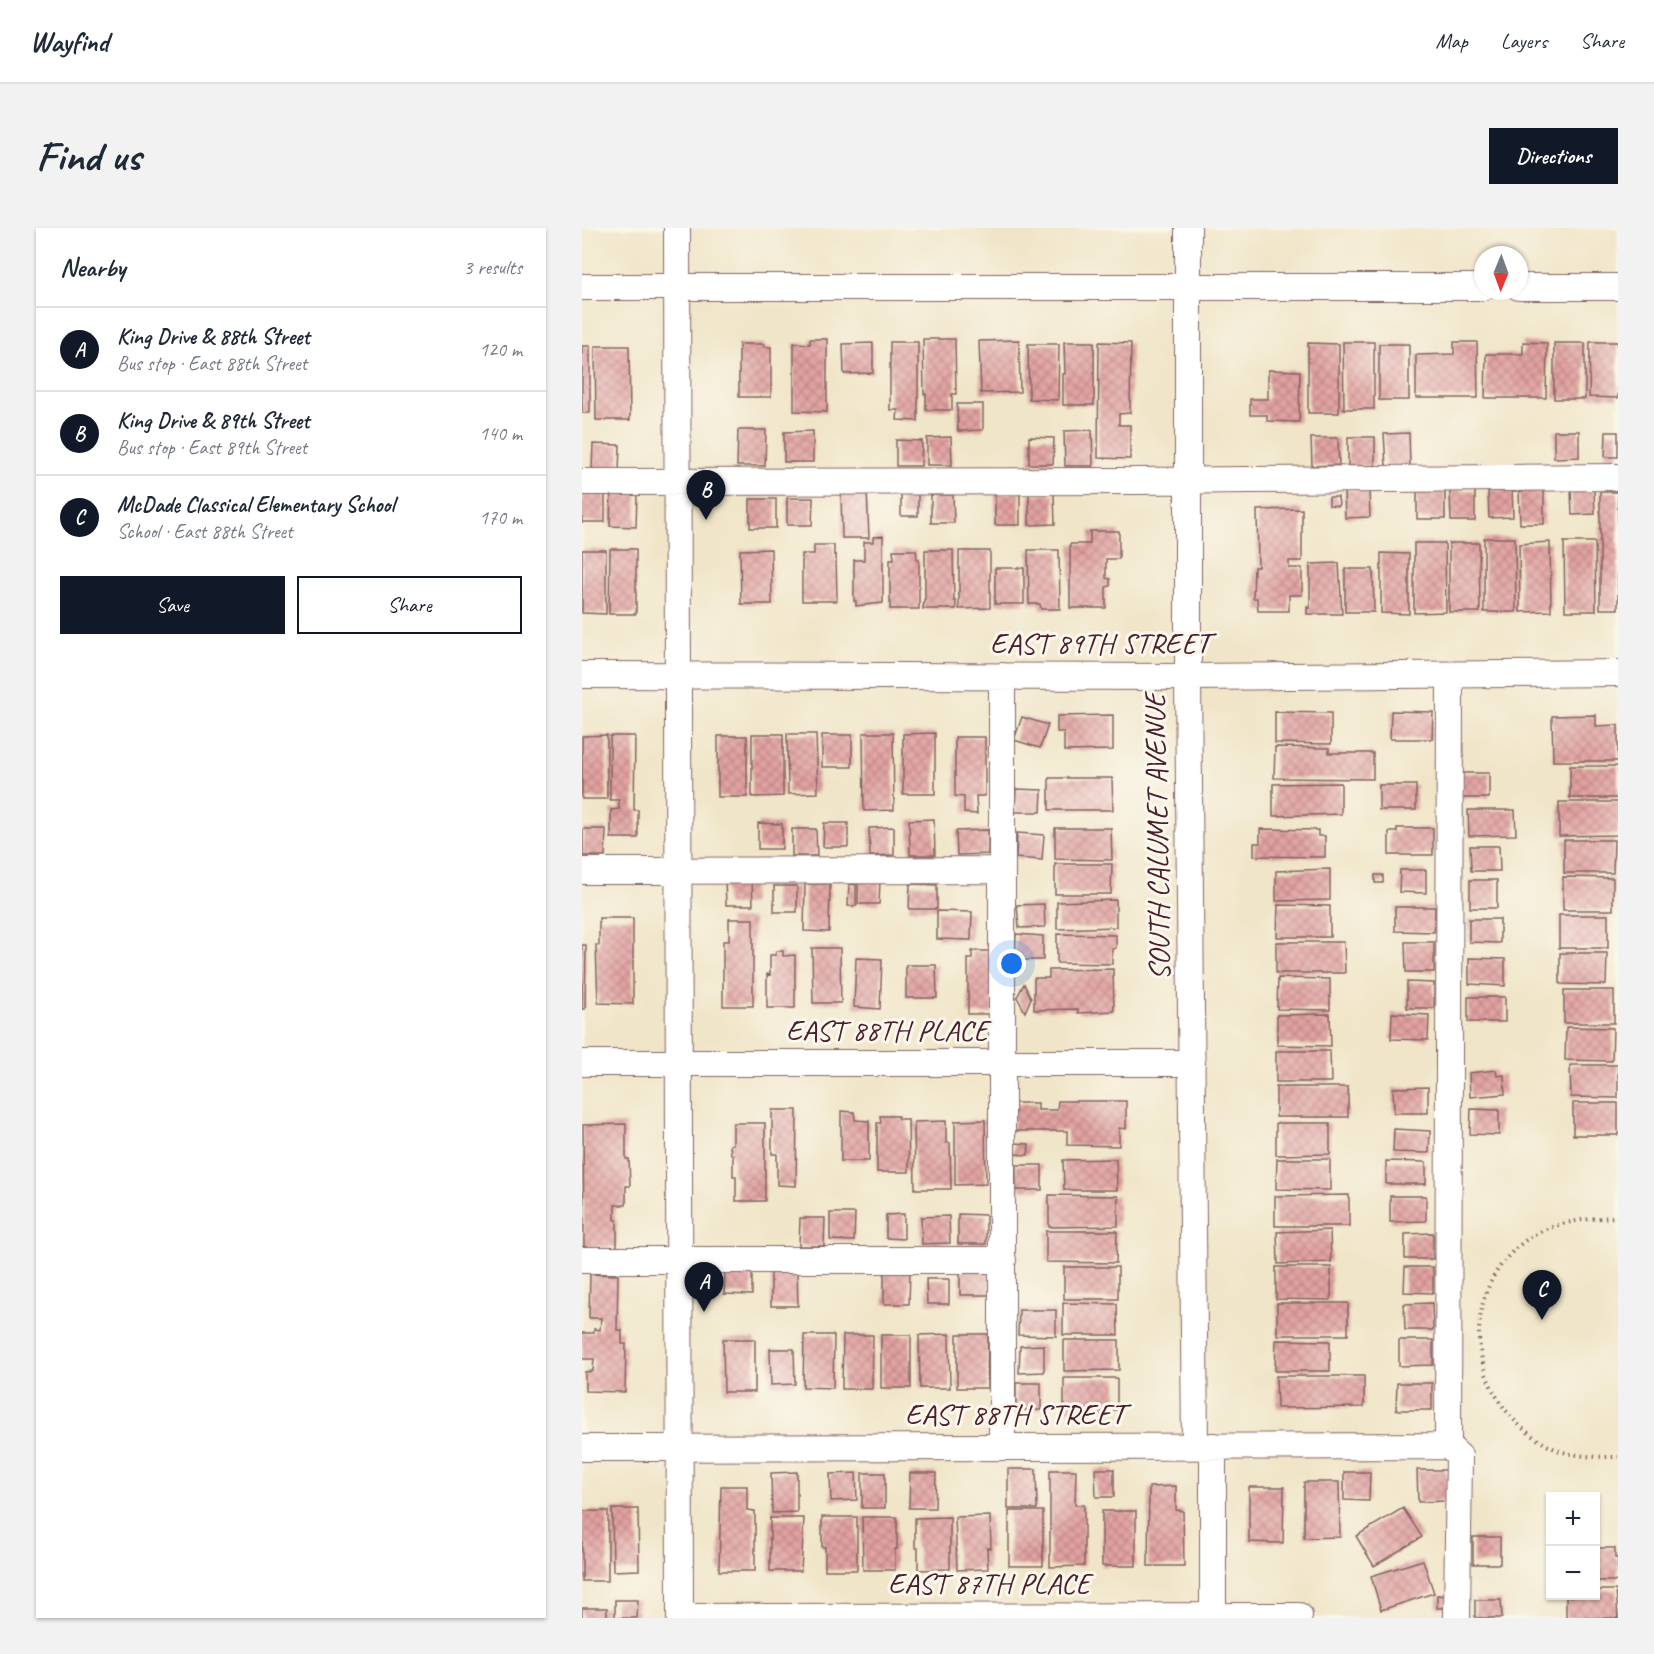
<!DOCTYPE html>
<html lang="en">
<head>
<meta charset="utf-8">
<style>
	body { margin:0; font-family:Caveat,sans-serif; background:#f2f2f3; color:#1f2937 }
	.controls { position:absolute; right:18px; bottom:18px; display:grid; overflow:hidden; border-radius:0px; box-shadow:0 2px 4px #0004 }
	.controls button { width:54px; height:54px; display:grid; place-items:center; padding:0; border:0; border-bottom:2px solid #e0e1e3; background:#fff; color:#1f2937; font:30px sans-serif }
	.compass { position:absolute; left:892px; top:18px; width:54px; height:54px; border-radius:50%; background:#fff; box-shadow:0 2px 4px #0004; rotate:181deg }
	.you { position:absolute; left:430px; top:736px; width:21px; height:21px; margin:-15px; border:4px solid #fff; border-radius:50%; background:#1a73e8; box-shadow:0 0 0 9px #1a73e833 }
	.badge { display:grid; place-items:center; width:39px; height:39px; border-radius:50%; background:#111827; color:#fff; font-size:20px; font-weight:700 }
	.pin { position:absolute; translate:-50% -50px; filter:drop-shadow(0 2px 3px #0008) }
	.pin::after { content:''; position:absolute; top:32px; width:21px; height:18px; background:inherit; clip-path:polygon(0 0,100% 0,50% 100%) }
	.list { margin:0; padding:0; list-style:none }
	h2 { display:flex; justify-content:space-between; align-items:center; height:78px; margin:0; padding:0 24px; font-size:26px }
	h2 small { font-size:20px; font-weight:400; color:#747a83 }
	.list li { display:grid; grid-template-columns:39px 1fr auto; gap:18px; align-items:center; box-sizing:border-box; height:84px; padding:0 24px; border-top:2px solid #e0e1e3 }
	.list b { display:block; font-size:22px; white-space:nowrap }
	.list p { margin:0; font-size:20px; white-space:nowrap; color:#747a83 }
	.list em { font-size:20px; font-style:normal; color:#747a83 }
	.actions { display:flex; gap:12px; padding:18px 24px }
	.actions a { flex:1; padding:14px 0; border:2px solid #111827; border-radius:0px; text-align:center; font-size:21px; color:#111827 }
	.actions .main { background:#111827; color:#fff }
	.map { position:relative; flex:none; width:1036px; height:1390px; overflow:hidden; border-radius:0px }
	header { display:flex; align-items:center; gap:36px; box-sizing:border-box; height:84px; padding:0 30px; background:#fff; border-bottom:2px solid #e0e1e3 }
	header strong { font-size:28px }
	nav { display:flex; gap:33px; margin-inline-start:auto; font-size:21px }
	.intro { display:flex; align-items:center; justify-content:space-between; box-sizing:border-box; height:144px; padding:0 36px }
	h1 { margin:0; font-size:42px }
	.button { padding:15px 27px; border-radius:0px; background:#111827; color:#fff; font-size:21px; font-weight:700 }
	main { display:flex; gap:36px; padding:0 36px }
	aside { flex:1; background:#fff; border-radius:0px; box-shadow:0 2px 4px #0004 }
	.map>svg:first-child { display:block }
	.building { fill:url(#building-cross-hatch) }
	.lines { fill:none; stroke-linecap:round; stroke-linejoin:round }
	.minor-casing { stroke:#846462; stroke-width:28 }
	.path { stroke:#846462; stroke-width:4; stroke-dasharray:1.5 4.5; stroke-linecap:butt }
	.minor { stroke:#fff; stroke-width:26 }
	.labels { text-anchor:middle; stroke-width:6; stroke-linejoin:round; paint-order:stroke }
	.street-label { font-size:30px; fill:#4a1f2b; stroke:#fbf7ec }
</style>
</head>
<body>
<header>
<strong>Wayfind</strong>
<nav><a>Map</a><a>Layers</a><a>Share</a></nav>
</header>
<div class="intro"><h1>Find us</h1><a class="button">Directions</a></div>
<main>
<aside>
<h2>Nearby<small>3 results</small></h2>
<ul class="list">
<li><span class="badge">A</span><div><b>King Drive &amp; 88th Street</b><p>Bus stop · East 88th Street</p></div><em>120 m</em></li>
<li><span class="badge">B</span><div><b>King Drive &amp; 89th Street</b><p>Bus stop · East 89th Street</p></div><em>140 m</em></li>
<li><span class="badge">C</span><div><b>McDade Classical Elementary School</b><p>School · East 88th Street</p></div><em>170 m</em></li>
</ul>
<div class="actions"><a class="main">Save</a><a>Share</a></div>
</aside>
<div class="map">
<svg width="1036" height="1390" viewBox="0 0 1036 1390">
	<defs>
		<pattern id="building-cross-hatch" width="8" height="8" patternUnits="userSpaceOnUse" patternTransform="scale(1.5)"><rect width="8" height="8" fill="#e2a3a2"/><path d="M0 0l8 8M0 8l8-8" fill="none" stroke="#b98484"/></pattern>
	</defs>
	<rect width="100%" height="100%" fill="#fbf7ec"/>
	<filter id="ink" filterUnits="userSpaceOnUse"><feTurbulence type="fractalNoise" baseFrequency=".0167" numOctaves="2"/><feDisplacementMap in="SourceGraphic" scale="12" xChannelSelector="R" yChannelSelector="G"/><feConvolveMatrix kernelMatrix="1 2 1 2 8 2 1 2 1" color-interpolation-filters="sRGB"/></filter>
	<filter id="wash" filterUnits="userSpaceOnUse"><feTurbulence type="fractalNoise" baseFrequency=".008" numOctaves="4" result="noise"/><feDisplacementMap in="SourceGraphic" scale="24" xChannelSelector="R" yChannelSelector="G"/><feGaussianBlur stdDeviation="1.35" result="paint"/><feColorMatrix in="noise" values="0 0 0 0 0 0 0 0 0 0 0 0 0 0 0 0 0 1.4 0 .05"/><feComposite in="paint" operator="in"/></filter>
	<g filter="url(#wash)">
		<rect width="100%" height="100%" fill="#f0e5c8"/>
		<g id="blocks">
			<path class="building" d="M228,111H245V184L212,183V115L228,116Z
				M341,111H373L374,166H370V182H344V166H342Z
				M437,112L438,164L399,165L397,113Z
				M308,114H336V193L315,192L316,182H308Z
				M482,114H512V177H481V146H483Z
				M517,114L549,115L548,185L537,186V197H548V231L516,230Z
				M761,114H792V181H762Z
				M872,114H895L896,170H834V127L872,126Z
				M941,114L965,115L964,170H903L904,126H941Z
				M1008,114H1036V170L1007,169Z
				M291,115V145L262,146L261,116Z
				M726,115L757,116V185H726Z
				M972,115H1003V171H972Z
				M157,116H182V119H189V169H157Z
				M446,116H477L476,172L447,171Z
				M797,116H827V172H797Z
				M0,118H8V185H0Z
				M13,118H47L48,192H14Z
				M686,142L718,143L717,194L685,193V187H668V171H686Z
				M375,176H401V202L376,203Z
				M156,202H184L183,238H155Z
				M510,202L511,238H483L482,203Z
				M231,203V234H202V204Z
				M972,203H997V229L972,230Z
				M1024,204H1036V229H1023Z
				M827,205L828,238H804L802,206Z
				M369,209L370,237H345V210Z
				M447,209L472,210L471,236H447Z
				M766,209H793V238H766Z
				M729,210H756L757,237L730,238Z
				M314,212L340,213L339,238H314Z
				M11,216L38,217L37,243L10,242Z
				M930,261L931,289L907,290L906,262Z
				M285,262L287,310H260L259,263Z
				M762,262H787L788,289L763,290Z
				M868,262L893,263V293H869Z
				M937,262H962V296H938Z
				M989,262H1012L1013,286L990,287Z
				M319,263H336V288H319Z
				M835,263H863V291H835Z
				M1018,264H1036V381H1018Z
				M29,265L55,266L54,299L28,298Z
				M413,265H438V297H413Z
				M0,266H23V294H0Z
				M447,266H472L473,296L447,297Z
				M349,267H371L372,295H349Z
				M747,269H756L757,278L747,277Z
				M205,270H231L230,297H205Z
				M168,271H194V300H168Z
				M720,281V333H707V340H720V367H707V383H676L675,370H671L672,339H676L675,282Z
				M508,303H537V331H524V350L528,351V358L524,359V380H488V316H508Z
				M301,308V375L274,378V373H272V332H282V314H291V309Z
				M902,310H933L934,384H902Z
				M968,314L969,383L938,384L937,316Z
				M982,314H1013L1014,383H983Z
				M832,315H863L864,384L832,385Z
				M867,315H897L898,384H867Z
				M232,317H252V327H254L255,373H220V326H232Z
				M28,321H54V386H27Z
				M189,321L190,376H159L158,322Z
				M0,322H24V386L0,385Z
				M311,322H334L335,331H337V381H308V331H312Z
				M343,322H371L372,373H374V381H341L342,372H343Z
				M446,322H477L478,381H459L458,376H447Z
				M377,323H408V380L377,381Z
				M799,325L827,326V386L799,385Z
				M757,335L760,386H725V379L728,380V336Z
				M413,340H442V376H413Z
				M763,341H791L792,384H763Z
				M809,483L851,484L850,511H808Z
				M693,484L749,485V516L693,515Z
				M531,487V522L482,523V504H475V488Z
				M1014,487V498L1036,497V533H971L970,488Z
				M440,489L466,497L458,520L432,512Z
				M281,505H311L312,582L282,583Z
				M353,505V566H321V506Z
				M170,506H201V568L170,569Z
				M205,506H234L236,565L206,566Z
				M25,507V571H0V508Z
				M240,507H270V539H240Z
				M28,508H53L52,582H56V610H29V582L37,581V572H28Z
				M136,508H165V569H136Z
				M373,509H403V568H394L395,586L382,585V569L373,568Z
				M693,519L747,520V525H791V551L692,550Z
				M988,538H1036V570H988Z
				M880,545H907V570H880Z
				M467,550H530L531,582H467Z
				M759,555V586L691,588V556Z
				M797,557H834V582H797Z
				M434,561L460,562L459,584H433Z
				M977,574H1036V607L977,608Z
				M886,582H933L934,607L887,608Z
				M352,591L353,627H328L327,592Z
				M176,595L200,596V621H176Z
				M242,595H266V619H241Z
				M312,599V627L288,628L287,600Z
				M473,600H529L530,632L473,631Z
				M815,600H851V627H807V604H815Z
				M1,601H24L23,628H1Z
				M210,601H234L235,628H210Z
				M678,601L736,602V608H743V629L672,628V615H678Z
				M406,602V626L375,627L374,603Z
				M435,605L462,607L460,632L434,630Z
				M982,612H1032L1031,645H982Z
				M888,618H917L918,643H889Z
				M473,636H530L529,666H473Z
				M748,641V672L694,673V643Z
				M818,642H844V665L817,664Z
				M793,647H801V655H793Z
				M981,649L1031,650V682H981Z
				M170,651L171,677H144L143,652Z
				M276,651L298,652L297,676H276Z
				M888,652H915V680H888Z
				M223,656H248L247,704L222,703Z
				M267,656L274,657V678H266Z
				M328,656L355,657V681H327Z
				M192,658H215V684H192Z
				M534,672V699L475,701V674Z
				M462,676L463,699L437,700L435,677Z
				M696,677L748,678V709H695Z
				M813,679H853L852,704L813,703Z
				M355,683L390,684L389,712L355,711Z
				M977,687H1026V720H977Z
				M17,690H51V776L16,775L14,717H17Z
				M147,691H171V778H141V713H147Z
				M887,691H918V715L887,714Z
				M434,706L461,708V732H433Z
				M475,706L534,707V720L530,721V736L475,735Z
				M694,714H762L763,745H694Z
				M823,714H852V744H824Z
				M0,717H4L3,781H0Z
				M230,720H258L259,775H231Z
				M194,723H201V728L213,727V780H185V746L188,747V727H194Z
				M390,723H411V786H386V731H390Z
				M978,725H1025L1024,757L978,756Z
				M274,730L300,731L298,781L272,779Z
				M887,730L923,731V758L887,756Z
				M324,737H354L355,770H324Z
				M531,741L532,783L496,785V781L452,782V750H467V742Z
				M696,750L748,751V782L695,781Z
				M825,754L852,755V780H825Z
				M442,756L449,770L443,784L435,769Z
				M982,762H1032V795H982Z
				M886,769H923V794H886Z
				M810,785L847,787L846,812L809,811Z
				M748,786L749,818L695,817V787Z
				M984,799L1031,800L1030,833L983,832Z
				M694,823H748L749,854H694Z
				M988,837H1036V870L989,869Z
				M914,842L915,848L922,847L923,866L888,869L887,845Z
				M694,859H766V889H694Z
				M846,859V885H812L811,860Z
				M476,873H544V901L537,900V918L485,917V903H431V875H456V882H475Z
				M991,875H1036V907H991Z
				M889,881L917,882V907L888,906Z
				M190,882H215L214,958L195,957V926H190Z
				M259,883L272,884L273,892L287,893V933H259Z
				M298,888H316V891H326L327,944H295V895H299Z
				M403,892L404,956L373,957V893Z
				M364,893V915H368L369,961H333L332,894Z
				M151,895H183V973H154V948H151V927H149L148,917L151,916Z
				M694,895H748V926L694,927Z
				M44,896V931H47L48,958H44V977H33V992H35V1019H2L1,897Z
				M812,901L848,903L847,925L811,924Z
				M432,915L447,916L446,927L431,926Z
				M534,931L535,962H482L481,932Z
				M695,931H748V962L694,961Z
				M804,933L844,934V956H804Z
				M434,937H460V962H434Z
				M467,967L536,968V998L467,999Z
				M767,967V998H693V968Z
				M808,968H844V993L808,994Z
				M248,985H273L272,1013L248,1012Z
				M322,986V1011L304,1010V987Z
				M376,986L404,987V1016H376Z
				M367,988L368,1015L340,1016L339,989Z
				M218,990H243L242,1018H217Z
				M748,1002L749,1034L696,1036L695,1004Z
				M464,1003H535L534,1035L464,1034Z
				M851,1005V1031H823V1006Z
				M482,1039H536V1071H482Z
				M694,1039H749V1072L694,1071Z
				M823,1039H851V1065L822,1064Z
				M378,1040H408V1067H378Z
				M302,1041H328L327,1076H302Z
				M143,1043L170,1044V1067L142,1066Z
				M189,1044H215L216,1078H189Z
				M8,1046L36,1047L35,1102H40V1116H44L43,1164L3,1163V1144L11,1143L12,1131H0V1105H12V1101L18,1102L19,1090H7Z
				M344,1051H367V1076H345Z
				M481,1075L535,1076L536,1107H481Z
				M695,1075H766V1107H695Z
				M850,1075L851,1102H823L822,1076Z
				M437,1082H474V1108L436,1107Z
				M367,1106L368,1160H338L337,1107Z
				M375,1106H406L405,1160H375Z
				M222,1107H252L251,1160L221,1159Z
				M261,1107H291L290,1161H260Z
				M299,1107H329V1160H299Z
				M141,1111H173V1164H142Z
				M482,1112H537V1142L482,1143Z
				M694,1112L748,1113V1143H693Z
				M817,1112H851V1137L817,1138Z
				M462,1117V1144L437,1145L438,1118Z
				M188,1121H212L213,1156L189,1157Z
				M694,1148H782V1179L695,1180Z
				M482,1150H535V1182H482Z
				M434,1155H459V1182H434Z
				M815,1155H850V1182H814Z
				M426,1241H454L455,1281H426Z
				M513,1241H532V1269H514Z
				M468,1242H494L493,1277H502V1338L468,1339Z
				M835,1242H864L865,1273L836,1274Z
				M215,1244V1284L190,1285L189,1245Z
				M762,1244H788L787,1273L762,1272Z
				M274,1245L275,1272L249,1273L248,1246Z
				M280,1245H303V1280H280Z
				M328,1245H354L353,1280H327Z
				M722,1254H757L758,1309L722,1310Z
				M139,1258H165V1282L173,1283V1343H137Z
				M594,1258V1282L601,1283L602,1338H566L567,1259Z
				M667,1259H702L701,1315L667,1314Z
				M821,1280L840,1309L792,1338L774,1308Z
				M30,1281H56L57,1342L31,1343Z
				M0,1283H26V1353H0Z
				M427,1283H461V1338H427Z
				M520,1283H554V1338H520Z
				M408,1288L409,1320H405L406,1341L375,1342L373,1289Z
				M240,1289H275V1342H243V1319H240Z
				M280,1289H315V1321H313V1342H281Z
				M368,1289V1341L336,1342V1320H333V1290Z
				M188,1290H222L219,1343H188Z
				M891,1309H918V1336H891Z
				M1014,1320H1033V1330H1036V1353H1014Z
				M841,1332L852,1365L799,1382L789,1348Z
				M1014,1362H1034L1036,1390H984V1368H1014Z
				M855,1367L865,1368V1380H855Z
				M33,1372H56L55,1390H33Z
				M893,1372H919L920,1390H893Z
				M0,1380H25V1390H0Z"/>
		</g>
	</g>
	<g filter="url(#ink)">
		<use href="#blocks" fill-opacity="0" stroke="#846462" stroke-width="1.5"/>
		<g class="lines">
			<defs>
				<path id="minor" d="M95,0L98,1390
					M606,0V449L613,1218
					M0,59H901
					M937,59H1036
					M0,254L554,253L1036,249
					M0,447L606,449L1036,445
					M868,447L866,1218L877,1228L875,1390
					M420,448V1219
					M0,643L420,642
					M0,835H610
					M0,1032H421
					M0,1220L866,1218
					M98,1389L717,1388
					M631,1390V1218"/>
			</defs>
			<use href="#minor" class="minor-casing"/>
			<path class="path" d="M1036,989C1007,990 969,994 944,1012C868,1069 889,1183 973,1221C991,1229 1016,1229 1036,1229"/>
			<use href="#minor" class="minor"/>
		</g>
	</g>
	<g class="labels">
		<g class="street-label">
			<text x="518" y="425">EAST 89TH STREET</text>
			<text transform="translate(575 609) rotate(-91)" y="10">SOUTH CALUMET AVENUE</text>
			<text x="305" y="812">EAST 88TH PLACE</text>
			<text x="433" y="1196">EAST 88TH STREET</text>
			<text x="407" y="1365">EAST 87TH PLACE</text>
		</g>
	</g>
</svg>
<div class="controls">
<button>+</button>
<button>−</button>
</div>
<svg class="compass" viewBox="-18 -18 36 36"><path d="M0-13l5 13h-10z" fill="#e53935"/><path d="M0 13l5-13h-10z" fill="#747a83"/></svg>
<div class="you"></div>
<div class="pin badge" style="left:122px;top:1084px">A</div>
<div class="pin badge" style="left:124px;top:292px">B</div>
<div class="pin badge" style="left:960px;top:1092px">C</div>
</div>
</main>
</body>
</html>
